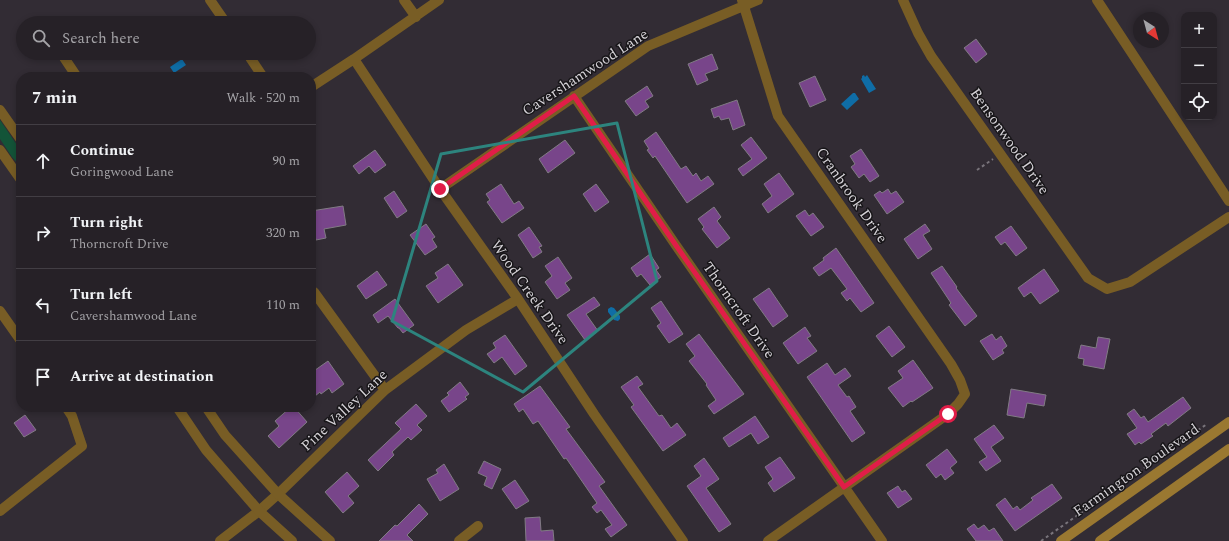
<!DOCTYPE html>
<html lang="en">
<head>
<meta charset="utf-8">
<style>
	body { margin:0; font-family:Spectral,serif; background:#322e33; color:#f1f3f6 }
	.controls { position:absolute; right:12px; top:12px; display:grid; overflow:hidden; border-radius:8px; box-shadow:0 2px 6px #0003 }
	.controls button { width:36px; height:36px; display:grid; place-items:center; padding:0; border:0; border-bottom:1px solid #423e44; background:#262127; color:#f1f3f6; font:20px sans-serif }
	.compass { position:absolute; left:1133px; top:12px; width:36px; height:36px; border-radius:50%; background:#262127; box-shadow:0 2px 6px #0003; rotate:144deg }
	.stop { position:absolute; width:12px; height:12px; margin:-9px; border:3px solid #e11d48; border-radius:50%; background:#fff }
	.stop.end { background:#e11d48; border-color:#fff; box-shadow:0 1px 4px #0008 }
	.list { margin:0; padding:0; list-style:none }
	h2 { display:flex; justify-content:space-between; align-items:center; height:52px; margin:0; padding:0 16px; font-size:17px }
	h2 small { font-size:13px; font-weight:400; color:#a4a3a7 }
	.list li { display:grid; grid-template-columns:26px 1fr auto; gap:12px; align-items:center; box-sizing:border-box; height:72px; padding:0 16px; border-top:1px solid #423e44 }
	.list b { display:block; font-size:15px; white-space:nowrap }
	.list p { margin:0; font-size:13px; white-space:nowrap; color:#a4a3a7 }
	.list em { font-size:13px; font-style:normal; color:#a4a3a7 }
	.icon { flex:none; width:22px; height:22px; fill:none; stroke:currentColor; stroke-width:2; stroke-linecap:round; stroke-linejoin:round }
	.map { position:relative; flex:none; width:1229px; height:541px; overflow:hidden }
	.search { position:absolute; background:#262127; box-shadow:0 2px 6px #0003; left:16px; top:16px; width:300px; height:44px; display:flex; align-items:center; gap:10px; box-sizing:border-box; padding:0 14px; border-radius:22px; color:#a4a3a7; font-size:15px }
	.panel { position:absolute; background:#262127; box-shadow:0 2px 6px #0003; left:16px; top:72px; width:300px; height:340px; border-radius:16px }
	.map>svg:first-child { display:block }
	.green { fill:#135438 }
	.water { fill:#0f6da6 }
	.building { fill:#78458a; stroke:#817b84 }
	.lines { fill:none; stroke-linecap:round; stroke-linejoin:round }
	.path { stroke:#79747b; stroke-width:2; stroke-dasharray:3 3; stroke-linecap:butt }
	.minor { stroke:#785d25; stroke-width:10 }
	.tertiary { stroke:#785d25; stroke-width:10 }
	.secondary { stroke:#9a7831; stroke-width:10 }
	.route { stroke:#e11d48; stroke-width:5 }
	.marked { fill:none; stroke:#2d847e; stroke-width:3; stroke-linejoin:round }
	.labels { text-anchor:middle; stroke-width:3; stroke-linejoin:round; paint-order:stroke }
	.street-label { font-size:15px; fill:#d4d1d6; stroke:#181619 }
</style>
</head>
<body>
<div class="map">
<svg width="1229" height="541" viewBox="0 0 1229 541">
	<rect width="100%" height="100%" fill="#322c34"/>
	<path class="green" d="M0,120L21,151V167L12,157L0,139Z"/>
	<path class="water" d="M182,59L186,65L174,73L170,67Z
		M864,75L865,77L867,75L876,89L869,93L861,79L862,78V76Z
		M853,93H855L859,99L847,110L841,104Z
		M611,307L614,308L620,316V319L618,321L614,320L608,312V309Z"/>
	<path class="building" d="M976,39L987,54L976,63L964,48Z
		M712,54L718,69L705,74L708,80L697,85L688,64Z
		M815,76L826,100L810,107L799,83Z
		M647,86L653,96L645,101L649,107L636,116L625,101Z
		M737,100L745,125L733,130L729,118L721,120L719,116L714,118L711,109Z
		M656,132L681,169L686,166L693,176L696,173L701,181L708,176L714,184L687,203L655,156L653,158L647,150L649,149L644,141Z
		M751,137L767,158L743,176L738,169L752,159L741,145Z
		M565,140L575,153L548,173L539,159Z
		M861,149L879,176L870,182L864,174L859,178L851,167L855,164L850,156Z
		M375,150L386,165L375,173L369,166L359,174L353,166Z
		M779,173L794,194L768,213L762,204L772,196L764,184Z
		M501,184L514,204L519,201L524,208L502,223L487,202L490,200L486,194Z
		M596,184L609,202L595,212L583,194Z
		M888,189L891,194L896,191L904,202L887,214L874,195L880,191L882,193Z
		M394,191L407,211L397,218L384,198Z
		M343,206L346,225L324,229L326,238L316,240L311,211Z
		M714,207L721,217L717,221L730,238L717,248L702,229L704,227L698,219Z
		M805,210L809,216L813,213L824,227L811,236L796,216Z
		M426,224L435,237L432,239L437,247L425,255L410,235Z
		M925,224L930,231L923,235L932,249L918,259L904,239Z
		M1011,226L1027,248L1016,256L1005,242L1001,245L995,237Z
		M529,227L542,246L539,247L542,252L533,258L518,235Z
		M836,248L874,303L861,312L850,298L847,301L841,293L847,289L831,268L819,276L813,268L824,260L823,258Z
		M650,254L659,268L656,270L661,277L650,285L641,274L637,277L631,268Z
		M558,257L572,278L565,283L570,290L557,299L545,282L552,276L545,266Z
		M448,264L463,285L438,303L426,286L438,278L435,273Z
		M942,266L957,287L956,288L977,316L965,326L949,305L951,303L931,273Z
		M1044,269L1059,291L1040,304L1031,292L1024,297L1018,288Z
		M377,271L387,285L366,299L357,286Z
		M769,288L788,316L773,327L753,299Z
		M594,297L600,305L586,314L598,331L585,340L567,315Z
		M395,299L414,325L403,333L399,328H398L388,316L378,323L373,315Z
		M661,301L683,334L669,343L657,326L661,323L651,308Z
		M889,326L905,347L892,357L876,336Z
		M805,327L811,336L807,338L817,351L798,364L783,343Z
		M699,334L744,394L714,414L708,406L716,400L706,385L707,384L689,361L695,356L686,344Z
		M992,334L996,340L1001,336L1007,346L1002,350L1004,353L993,360L980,341Z
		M505,335L527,366L515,375L502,357L494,363L487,354L496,348L493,343Z
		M1098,337L1110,339L1104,369L1083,365L1084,359L1078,358L1081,345L1096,348Z
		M913,360L933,388L912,402L911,401L903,407L888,388L903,378L898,371Z
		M328,361L344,384L332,393L329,388L321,394L320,392L315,396L311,390V373Z
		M827,363L835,375L845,368L851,376L838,385L847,397L849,396L856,407L850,411L865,433L852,442L807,377Z
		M637,376L643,384L638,387L659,416L662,415L671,428L677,423L686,435L663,451L631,407L634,405L621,387Z
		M460,382L469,394L465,397L467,399L449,412L441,401L449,395L447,393Z
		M540,386L570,427L566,429L605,482L599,486L627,525L611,537L605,529L612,525L601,510L597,513L592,507L597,503L566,458L564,459L538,421L533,424L523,409L519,412L514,404Z
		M1011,389L1046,395L1044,406L1027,403L1024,418L1007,415Z
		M1183,397L1191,408L1168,426L1166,423L1151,434L1153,436L1141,444L1139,442L1135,445L1127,434L1137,428L1127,414L1134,409L1141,418L1144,416L1148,422Z
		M416,404L427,416L417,425L422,430L411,440L408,437L392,452L394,455L378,471L368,460L401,429L395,423Z
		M291,407H294L307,422L279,448L268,436L279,426L275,421Z
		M25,415L36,430L24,437L14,423Z
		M755,416L769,437L758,444L751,433L729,447L723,438Z
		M994,425L1004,438L991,447L1001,461L986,471L979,462L987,457L974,439Z
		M947,449L957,462L950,468L954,473L945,480L941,474L936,478L926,465Z
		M780,457L795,478L774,492L768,483L773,479L765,467Z
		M704,458L719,479L706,488L731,524L719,532L687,486L701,476L694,466Z
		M484,461L501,469L492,489L484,485L487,477L478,473Z
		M444,464L459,489L440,501L427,479L438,473L436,470Z
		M347,472L359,486L348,496L354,503L343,513L325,492Z
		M515,480L529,501L516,509L502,489Z
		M1052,484L1062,498L1015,531L996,505L1005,498L1013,509L1017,506L1020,510L1033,500L1031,498Z
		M898,486L902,492L905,490L912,499L898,508L887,493Z
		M419,504L428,514L407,535L413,541H379L395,525L397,526Z
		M540,517L541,531L553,530L554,541H526L525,518Z
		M974,524L978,529L984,525L989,531L994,528L1003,541H976L967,529Z"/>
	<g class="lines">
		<path class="path" d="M977,170L993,159
			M1041,541L1207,424"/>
		<path class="minor" d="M210,0L226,23
			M404,0L416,17
			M742,0L778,116L951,364L960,380L965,394L958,404L948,414L768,541
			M903,0L918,33L931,56L1088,278L1107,289L1130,282L1229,217
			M61,53L77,77
			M247,53L263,77
			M354,59L440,189L518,299L594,414L683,541
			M311,87L354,59L439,0
			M574,96L675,244L882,541
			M440,189L648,46L758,0
			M314,292L385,390
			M0,311L21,341
			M0,511L82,446L72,416L66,407
			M220,541L259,511L278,494L385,390L466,330L518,299
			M459,541L478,526"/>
		<path class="tertiary" d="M1097,0L1229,201
			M0,110L21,140
			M0,150L21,180
			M177,407L206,450L259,511L292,541
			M206,407L225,435L278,494L330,541"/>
		<path class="secondary" d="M1061,541L1229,422
			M1100,541L1229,449"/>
	</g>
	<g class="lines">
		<path class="route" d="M440,189L574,96L675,244L844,487L948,414"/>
	</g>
	<path class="marked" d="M617,123L657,281L523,392L392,321L441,154Z"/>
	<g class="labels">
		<g class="street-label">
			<text transform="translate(585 72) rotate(-33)" y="5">Cavershamwood Lane</text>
			<text transform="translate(1010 141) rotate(55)" y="5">Bensonwood Drive</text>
			<text transform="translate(852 195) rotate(55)" y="5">Cranbrook Drive</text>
			<text transform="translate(530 292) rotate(55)" y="5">Wood Creek Drive</text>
			<text transform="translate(739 310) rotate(55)" y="5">Thorncroft Drive</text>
			<text transform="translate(344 410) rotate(-43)" y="5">Pine Valley Lane</text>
			<text transform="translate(1136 470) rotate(-35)" y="5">Farmington Boulevard</text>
		</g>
	</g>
</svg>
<div class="controls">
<button>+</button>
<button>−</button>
<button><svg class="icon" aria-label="locate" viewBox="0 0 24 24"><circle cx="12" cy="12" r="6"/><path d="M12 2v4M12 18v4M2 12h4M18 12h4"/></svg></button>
</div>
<svg class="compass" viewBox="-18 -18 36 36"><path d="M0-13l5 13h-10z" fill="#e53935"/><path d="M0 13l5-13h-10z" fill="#a4a3a7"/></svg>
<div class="stop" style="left:948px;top:414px"></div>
<div class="stop end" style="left:440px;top:189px"></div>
<div class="search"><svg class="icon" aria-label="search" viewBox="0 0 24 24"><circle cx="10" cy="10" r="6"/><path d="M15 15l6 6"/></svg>Search here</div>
<section class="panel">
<h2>7 min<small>Walk · 520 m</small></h2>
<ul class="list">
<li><svg class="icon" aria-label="ahead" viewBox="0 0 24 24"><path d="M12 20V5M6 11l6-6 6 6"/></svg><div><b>Continue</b><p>Goringwood Lane</p></div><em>90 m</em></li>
<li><svg class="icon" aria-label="right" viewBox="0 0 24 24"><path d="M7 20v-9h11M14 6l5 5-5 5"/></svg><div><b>Turn right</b><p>Thorncroft Drive</p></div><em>320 m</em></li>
<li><svg class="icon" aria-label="left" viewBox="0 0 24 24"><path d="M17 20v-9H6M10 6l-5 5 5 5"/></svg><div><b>Turn left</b><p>Cavershamwood Lane</p></div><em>110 m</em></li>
<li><svg class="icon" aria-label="arrive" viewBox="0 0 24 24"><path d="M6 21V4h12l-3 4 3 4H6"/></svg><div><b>Arrive at destination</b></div></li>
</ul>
</section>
</div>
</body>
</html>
